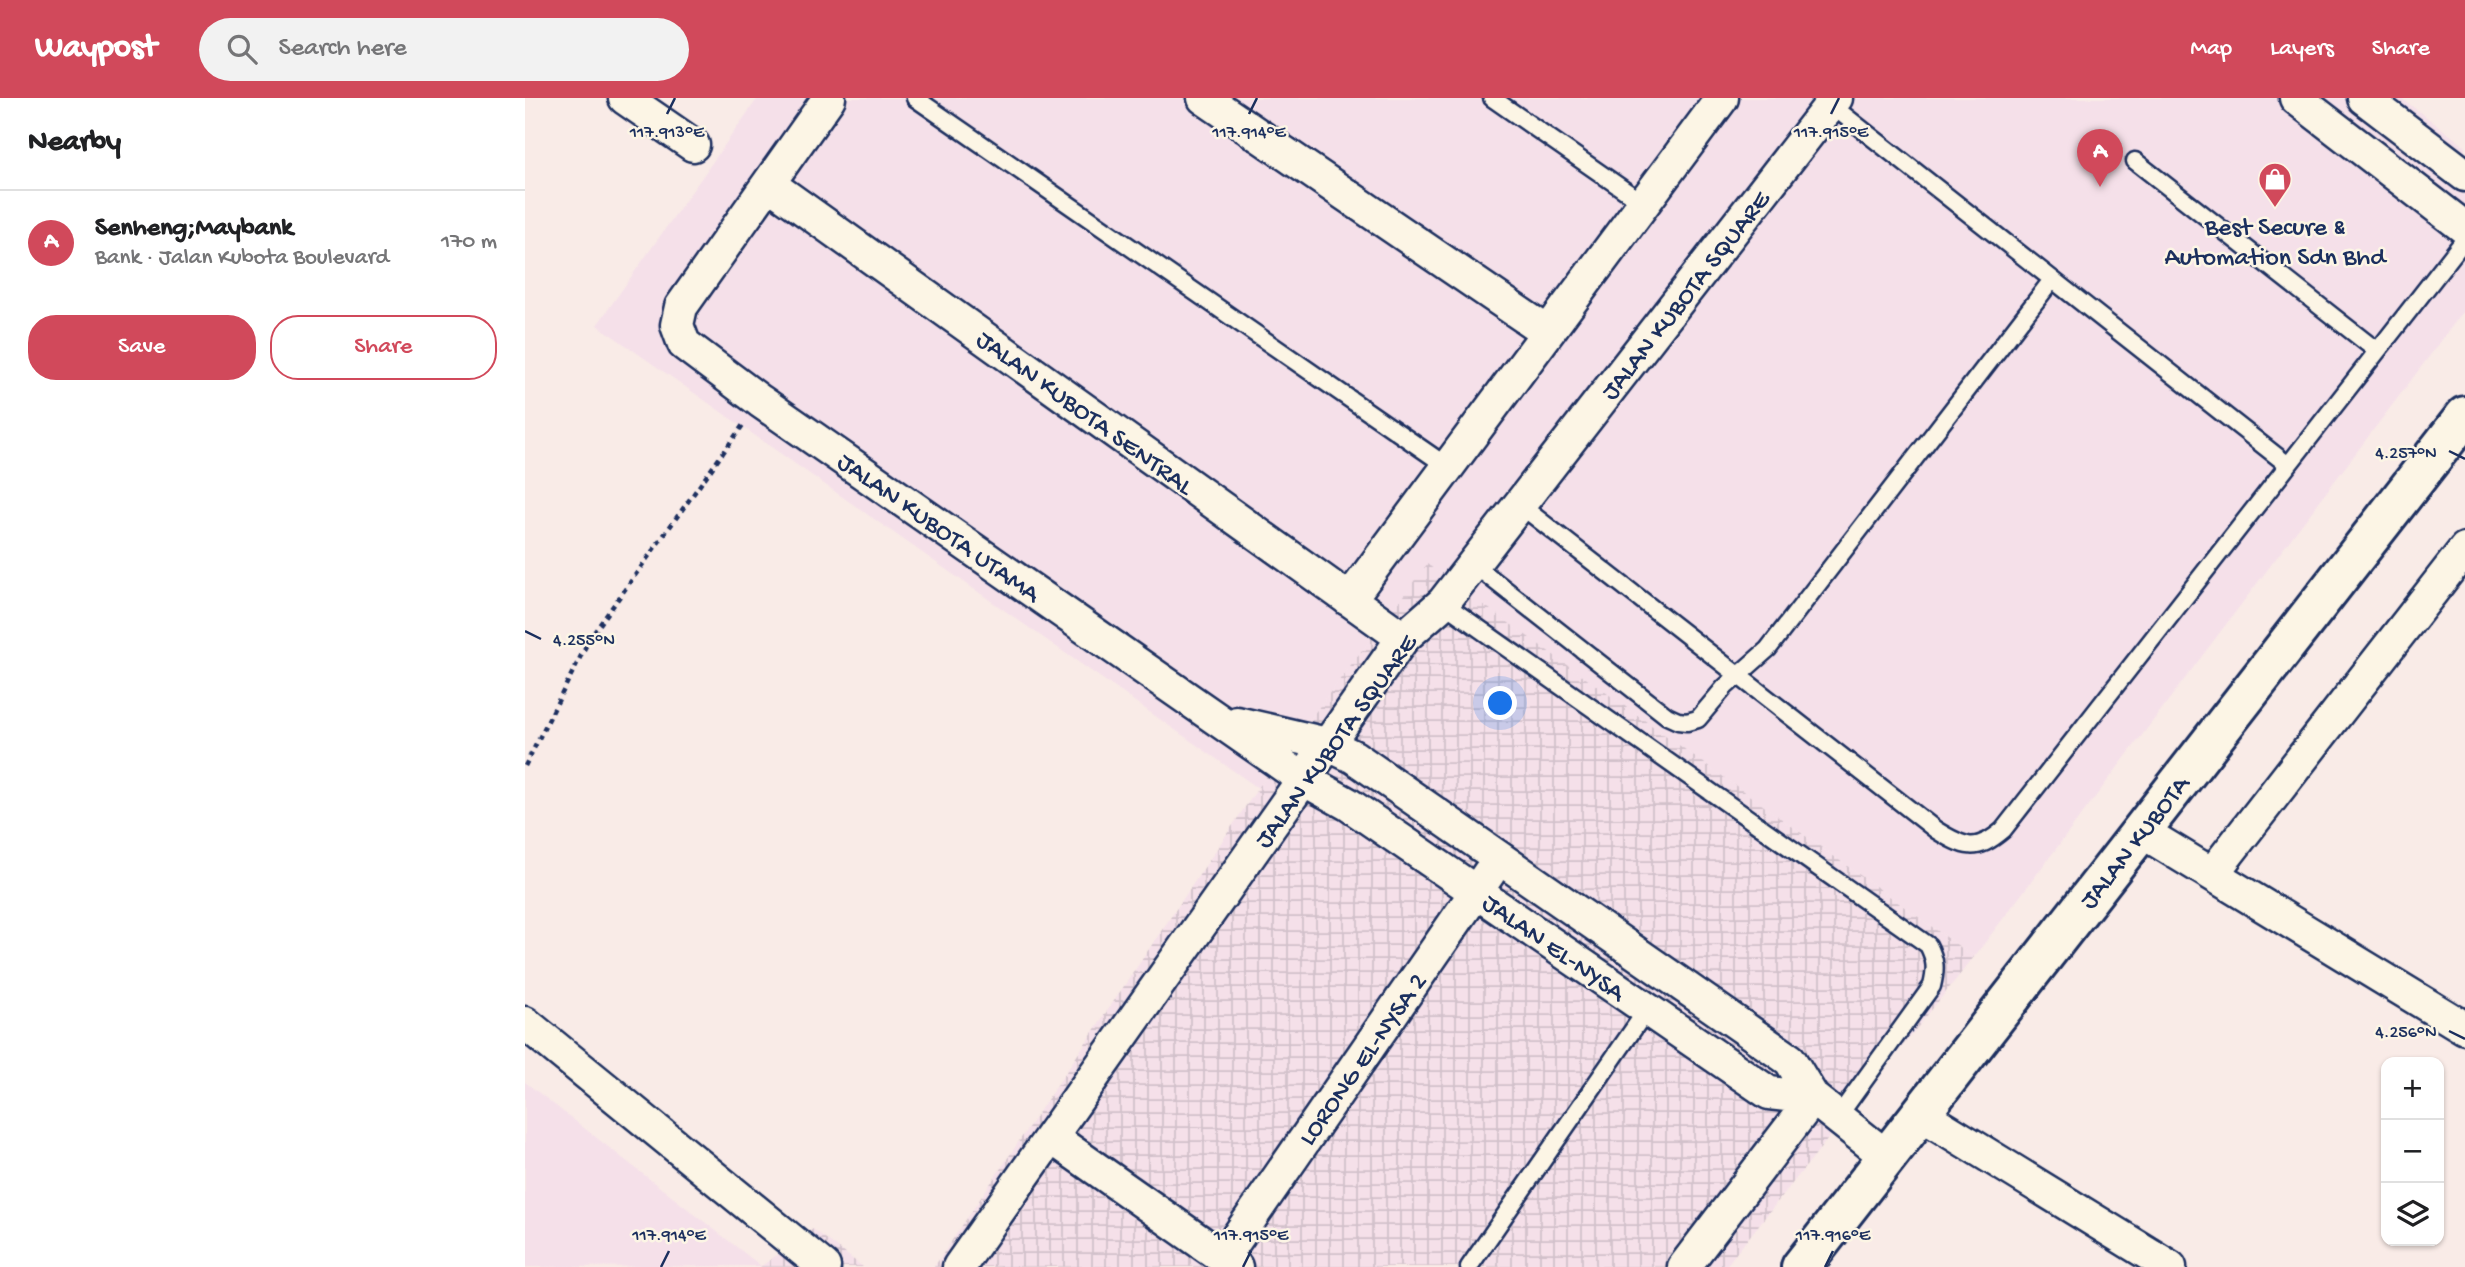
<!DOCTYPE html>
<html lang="en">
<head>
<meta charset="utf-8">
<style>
	body { margin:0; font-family:"Gochi Hand",sans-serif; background:#f2f2f2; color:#202124 }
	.controls { position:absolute; right:21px; bottom:21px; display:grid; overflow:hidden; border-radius:14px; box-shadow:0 2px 5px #0004 }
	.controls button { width:63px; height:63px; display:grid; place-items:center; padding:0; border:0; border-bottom:2px solid #e0e0e0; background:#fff; color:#202124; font:35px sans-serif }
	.you { position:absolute; left:976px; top:606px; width:24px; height:24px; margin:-18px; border:5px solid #fff; border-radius:50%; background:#1a73e8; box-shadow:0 0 0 10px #1a73e833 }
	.badge { display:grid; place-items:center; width:46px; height:46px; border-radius:50%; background:#d1495b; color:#fff; font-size:23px; font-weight:700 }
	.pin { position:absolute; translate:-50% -58px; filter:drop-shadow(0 2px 4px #0008) }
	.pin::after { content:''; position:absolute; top:37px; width:24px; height:21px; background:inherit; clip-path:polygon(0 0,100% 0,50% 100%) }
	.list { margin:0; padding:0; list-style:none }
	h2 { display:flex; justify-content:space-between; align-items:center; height:91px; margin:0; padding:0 28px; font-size:30px }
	h2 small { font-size:23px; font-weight:400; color:#757577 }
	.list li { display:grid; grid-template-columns:46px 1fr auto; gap:21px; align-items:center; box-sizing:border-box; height:105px; padding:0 28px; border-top:2px solid #e0e0e0 }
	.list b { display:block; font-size:26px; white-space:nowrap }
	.list p { margin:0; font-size:23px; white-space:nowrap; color:#757577 }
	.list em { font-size:23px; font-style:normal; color:#757577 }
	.actions { display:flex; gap:14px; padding:21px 28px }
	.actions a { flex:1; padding:16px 0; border:2px solid #d1495b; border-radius:28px; text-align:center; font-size:24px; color:#d1495b }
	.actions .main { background:#d1495b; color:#fff }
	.icon { flex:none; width:38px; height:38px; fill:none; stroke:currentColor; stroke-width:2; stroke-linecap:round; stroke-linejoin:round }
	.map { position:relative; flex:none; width:1940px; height:1169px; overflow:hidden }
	header { display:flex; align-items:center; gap:42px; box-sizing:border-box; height:98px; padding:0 35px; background:#d1495b; color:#fff }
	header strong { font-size:33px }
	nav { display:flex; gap:38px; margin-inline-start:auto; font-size:24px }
	.search { width:490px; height:63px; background:#f2f2f2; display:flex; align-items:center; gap:18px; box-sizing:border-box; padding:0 24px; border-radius:38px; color:#757577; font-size:26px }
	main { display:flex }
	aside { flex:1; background:#fff }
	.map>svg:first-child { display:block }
	.built { fill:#f5e0e9 }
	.industrial { fill:url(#industrial-grid) }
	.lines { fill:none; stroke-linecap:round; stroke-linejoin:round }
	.service-casing { stroke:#1b2f5e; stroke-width:21 }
	.minor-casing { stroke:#1b2f5e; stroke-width:37 }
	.tertiary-casing { stroke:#1b2f5e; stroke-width:44 }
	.path { stroke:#1b2f5e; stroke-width:4.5; stroke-dasharray:5 5; stroke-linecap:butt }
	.service { stroke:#fcf5e5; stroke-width:16 }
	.minor { stroke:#fcf5e5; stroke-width:32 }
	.tertiary { stroke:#fcf5e5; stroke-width:38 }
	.ticks { fill:none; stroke:#1b2f5e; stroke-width:2.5 }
	.labels { text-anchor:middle; stroke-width:5; stroke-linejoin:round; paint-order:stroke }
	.poi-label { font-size:26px; fill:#1b2f5e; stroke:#fcf5e5 }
	.street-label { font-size:26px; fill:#1b2f5e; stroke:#fcf5e5 }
	.ticks-label { font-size:18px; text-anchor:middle; fill:#1b2f5e; stroke:#fcf5e5; stroke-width:5; stroke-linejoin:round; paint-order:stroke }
</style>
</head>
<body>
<header>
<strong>Waypost</strong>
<div class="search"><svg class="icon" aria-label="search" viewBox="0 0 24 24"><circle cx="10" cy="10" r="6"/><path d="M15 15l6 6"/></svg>Search here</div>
<nav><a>Map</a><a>Layers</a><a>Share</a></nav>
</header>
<main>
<aside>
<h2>Nearby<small></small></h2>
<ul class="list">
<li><span class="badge">A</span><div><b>Senheng;Maybank</b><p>Bank · Jalan Kubota Boulevard</p></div><em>170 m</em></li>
</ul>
<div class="actions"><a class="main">Save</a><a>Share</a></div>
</aside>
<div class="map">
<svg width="1940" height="1169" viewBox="0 0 1940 1169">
	<defs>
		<pattern id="industrial-grid" width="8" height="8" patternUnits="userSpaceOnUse" patternTransform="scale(1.75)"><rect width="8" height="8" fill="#f5e0e9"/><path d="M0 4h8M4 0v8" fill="none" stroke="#d1c0ca"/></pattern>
	</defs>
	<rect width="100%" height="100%" fill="#f9ebe7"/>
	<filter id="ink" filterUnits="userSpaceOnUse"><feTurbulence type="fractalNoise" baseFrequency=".0143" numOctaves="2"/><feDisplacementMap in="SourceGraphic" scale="14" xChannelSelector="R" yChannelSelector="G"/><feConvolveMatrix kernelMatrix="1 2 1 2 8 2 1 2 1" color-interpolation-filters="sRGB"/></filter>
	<g filter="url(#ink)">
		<path class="built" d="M233,0H1876L1940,48V211L1449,859L902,467L733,690L72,227Z
			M0,984L236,1168L0,1169Z"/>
		<path class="industrial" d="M902,466L1449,859L1200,1169H409L733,690Z
			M288,1131L338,1169H235Z"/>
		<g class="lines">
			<defs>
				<path id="service" d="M390,0L923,369
					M967,0L1118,105
					M1306,7L1763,367
					M1610,63L1852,253
					M995,407L1411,732C1440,750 1451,755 1478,732L1940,141
					M948,466L1142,618L1153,623L1162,624L1173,621L1200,589L1243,551L1527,182
					M918,505L1403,847C1411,862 1411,872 1407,888L1312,1020
					M944,1169L1121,913"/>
				<path id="minor" d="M100,0L168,47
					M304,0L156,209L152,227L159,246L235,303L778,681L823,706L1244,995L1288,1000
					M679,0L1022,234
					M1771,0L1940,130
					M1839,0L1940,77
					M244,86L878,540
					M824,502L1197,0
					M712,625L802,646L829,659L1265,962L1288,1000L1362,1059
					M1616,733L1940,930
					M1687,776L1940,451
					M0,925L299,1169
					M1396,1016L1645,1169
					M526,1039L711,1169
					M698,1160L964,775
					M434,1169L878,540L918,505L1311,0
					M1159,1169L1288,1000"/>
				<path id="tertiary" d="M1276,1169L1940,318"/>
			</defs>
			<use href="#service" class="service-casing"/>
			<use href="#minor" class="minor-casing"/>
			<use href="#tertiary" class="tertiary-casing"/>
			<path class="path" d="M0,668L65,540L218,327"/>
			<use href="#service" class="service"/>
			<use href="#minor" class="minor"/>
			<use href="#tertiary" class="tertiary"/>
		</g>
	</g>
	<path class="ticks" d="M142,16L150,0M724,16L732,0M1306,16L1314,0M1924,353L1940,361M0,533L16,541M1924,933L1940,941M136,1169L144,1153M718,1169L726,1153M1300,1169L1308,1153"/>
	<defs>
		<symbol id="shop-pin" viewBox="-11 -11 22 30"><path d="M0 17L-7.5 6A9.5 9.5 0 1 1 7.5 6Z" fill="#d1495b" stroke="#fcf5e5"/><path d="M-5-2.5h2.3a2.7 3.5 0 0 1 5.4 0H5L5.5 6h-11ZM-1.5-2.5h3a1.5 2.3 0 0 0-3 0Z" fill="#fff"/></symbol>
	</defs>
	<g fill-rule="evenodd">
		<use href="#shop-pin" x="1731" y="62" width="38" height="52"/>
	</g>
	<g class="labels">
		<g class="poi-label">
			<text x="1750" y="136">Best Secure &amp;<tspan x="1750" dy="30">Automation Sdn Bhd</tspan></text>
		</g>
		<g class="street-label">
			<text transform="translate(1159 196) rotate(-52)" y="9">JALAN KUBOTA SQUARE</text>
			<text transform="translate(561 313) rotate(36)" y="9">JALAN KUBOTA SENTRAL</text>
			<text transform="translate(415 428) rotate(35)" y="9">JALAN KUBOTA UTAMA</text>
			<text transform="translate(809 642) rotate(-54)" y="9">JALAN KUBOTA SQUARE</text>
			<text transform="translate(1608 743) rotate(-52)" y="9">JALAN KUBOTA</text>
			<text transform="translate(1030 848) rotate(35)" y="9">JALAN EL-NYSA</text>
			<text transform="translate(836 960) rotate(-55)" y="9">LORONG EL-NYSA 2</text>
		</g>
	</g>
	<g class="ticks-label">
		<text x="142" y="39">117.913°E</text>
		<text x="724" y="39">117.914°E</text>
		<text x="1306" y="39">117.915°E</text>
		<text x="1881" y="360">4.257°N</text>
		<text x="59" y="547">4.255°N</text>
		<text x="1881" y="939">4.256°N</text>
		<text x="144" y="1142">117.914°E</text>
		<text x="726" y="1142">117.915°E</text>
		<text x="1308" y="1142">117.916°E</text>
	</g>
</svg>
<div class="controls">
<button>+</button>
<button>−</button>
<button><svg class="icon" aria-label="layers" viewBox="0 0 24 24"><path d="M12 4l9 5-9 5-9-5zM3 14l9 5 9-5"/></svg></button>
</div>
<div class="you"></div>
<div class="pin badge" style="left:1575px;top:89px">A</div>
</div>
</main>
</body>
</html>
